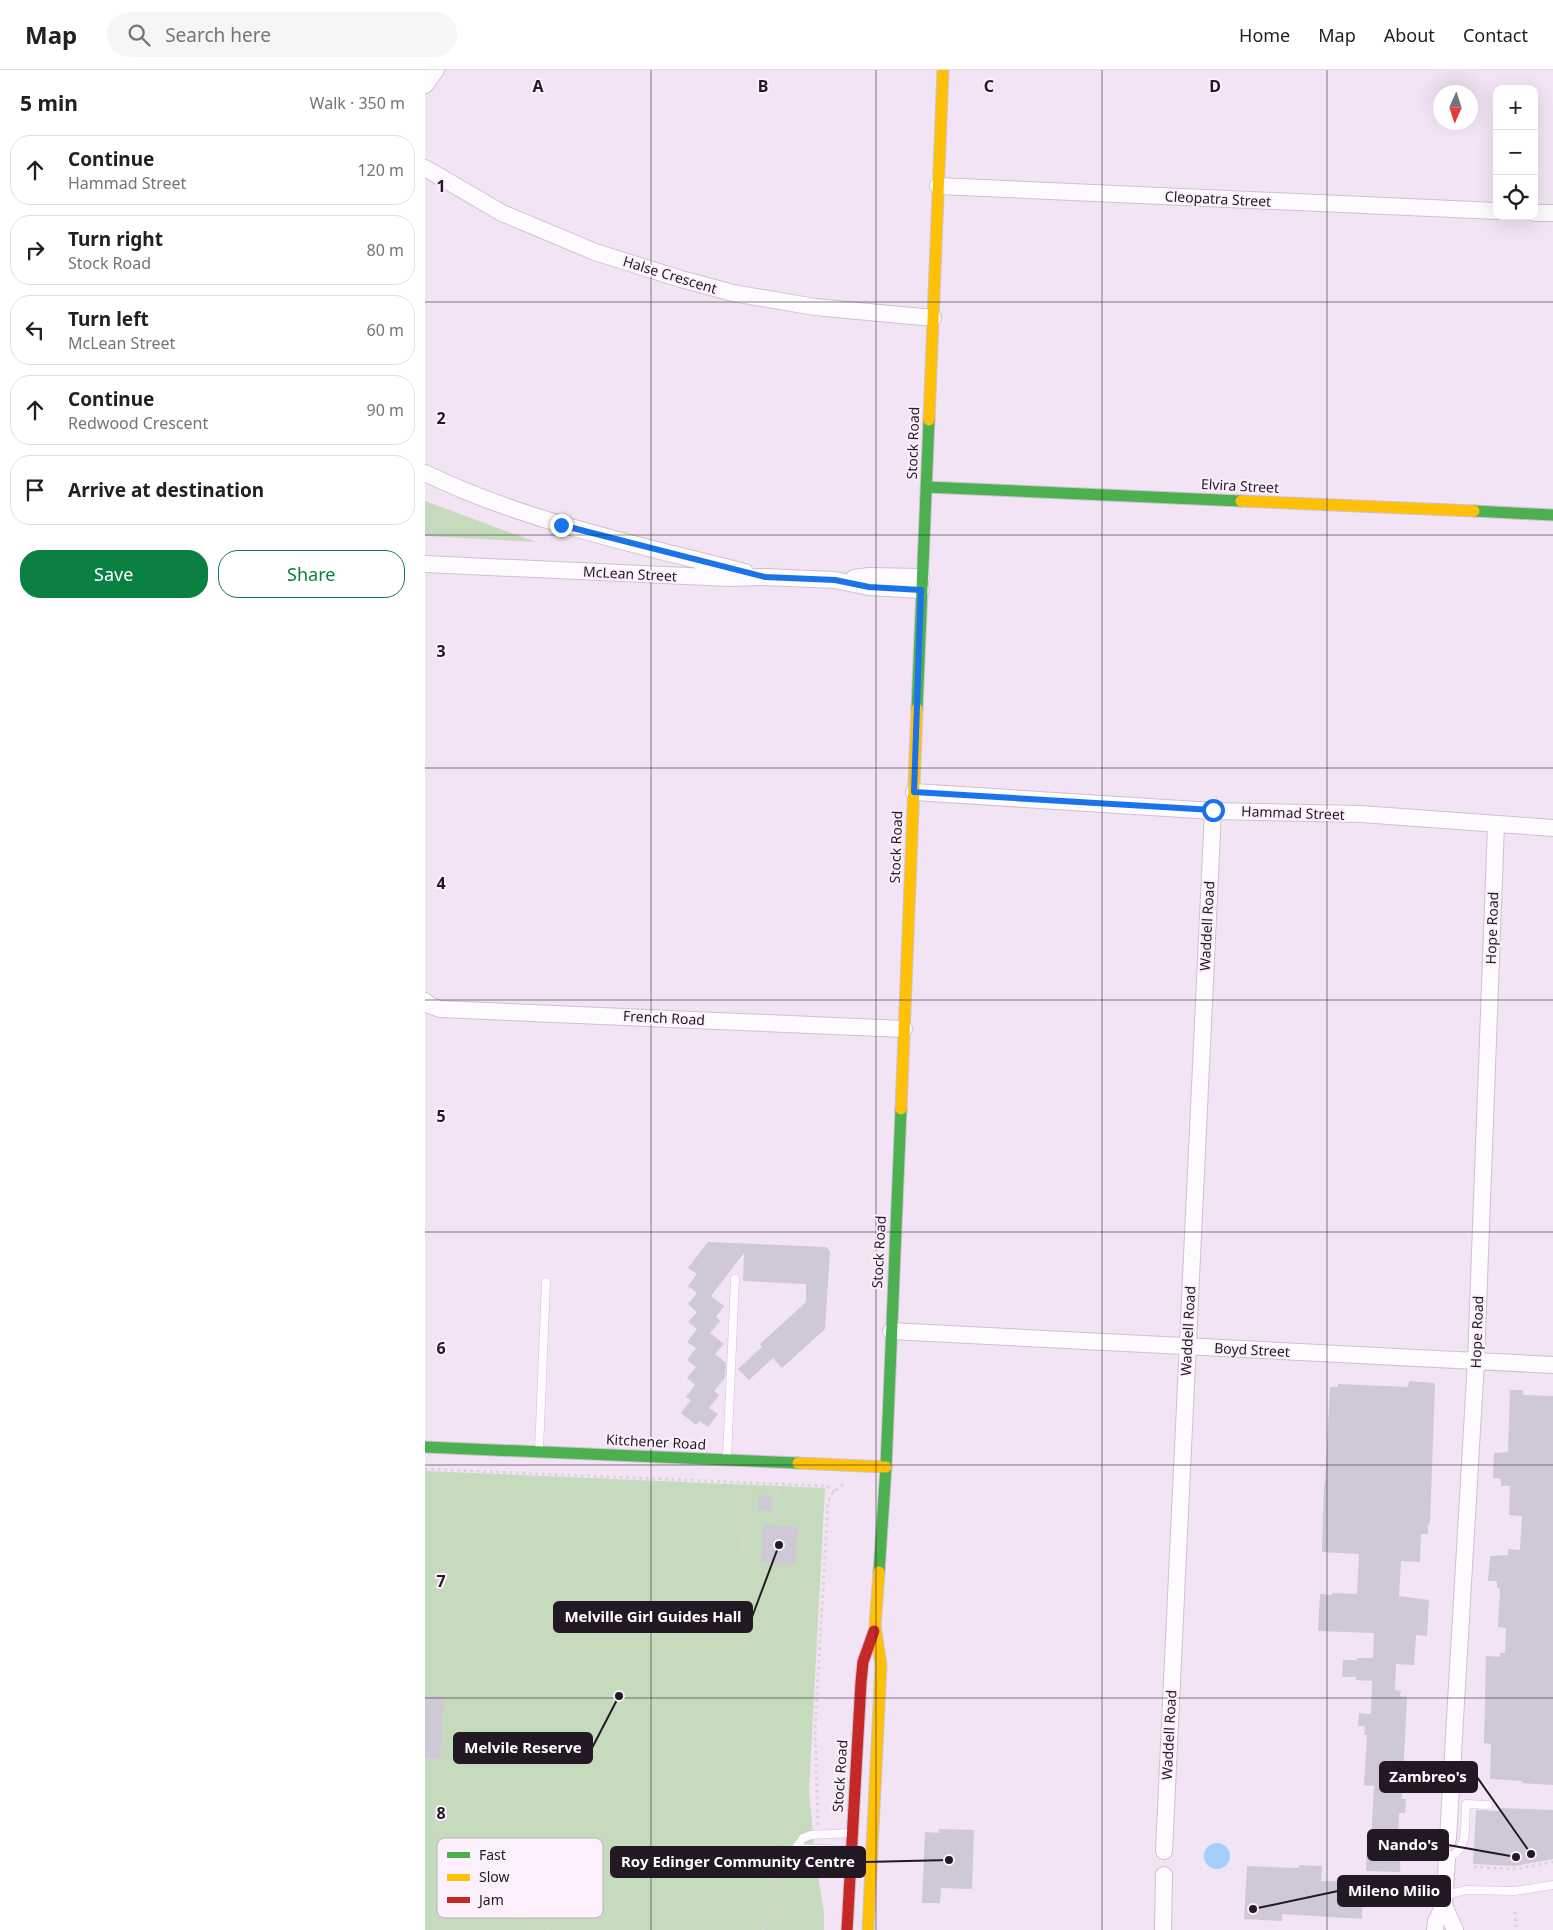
<!DOCTYPE html>
<html lang="en">
<head>
<meta charset="utf-8">
<style>
	body { margin:0; font-family:"Noto Sans",sans-serif; background:#f6f6f6; color:#202124 }
	.controls { position:absolute; right:15px; top:15px; display:grid; overflow:hidden; border-radius:10px; box-shadow:0 5px 20px #0002 }
	.controls button { width:45px; height:45px; display:grid; place-items:center; padding:0; border:0; border-bottom:1px solid #e0e0e0; background:#fff; color:#202124; font:25px sans-serif }
	.compass { position:absolute; left:1008px; top:15px; width:45px; height:45px; border-radius:50%; background:#fff; box-shadow:0 5px 20px #0002; rotate:183deg }
	.stop { position:absolute; width:15px; height:15px; margin:-11px; border:4px solid #1a73e8; border-radius:50%; background:#fff }
	.stop.end { background:#1a73e8; border-color:#fff; box-shadow:0 1px 5px #0008 }
	.list { margin:0; padding:0; list-style:none }
	h2 { display:flex; justify-content:space-between; align-items:center; height:65px; margin:0; padding:0 20px; font-size:21px }
	h2 small { font-size:16px; font-weight:400; color:#757577 }
	.list li { display:grid; grid-template-columns:32px 1fr auto; gap:15px; align-items:center; box-sizing:border-box; height:70px; margin:0 10px 10px; padding:0 10px; border:1px solid #e0e0e0; border-radius:20px }
	.list b { display:block; font-size:19px; white-space:nowrap }
	.list p { margin:0; font-size:16px; white-space:nowrap; color:#757577 }
	.list em { font-size:16px; font-style:normal; color:#757577 }
	.actions { display:flex; gap:10px; padding:15px 20px }
	.actions a { flex:1; padding:11px 0; border:1px solid #0b8043; border-radius:20px; text-align:center; font-size:18px; color:#0b8043 }
	.actions .main { background:#0b8043; color:#fff }
	.icon { flex:none; width:28px; height:28px; fill:none; stroke:currentColor; stroke-width:2; stroke-linecap:round; stroke-linejoin:round }
	.map { position:relative; flex:none; width:1128px; height:1860px; overflow:hidden }
	header { display:flex; align-items:center; gap:30px; box-sizing:border-box; height:70px; padding:0 25px; background:#fff; border-bottom:1px solid #e0e0e0 }
	header strong { font-size:24px }
	nav { display:flex; gap:28px; margin-inline-start:auto; font-size:18px }
	.search { width:350px; height:45px; background:#f6f6f6; display:flex; align-items:center; gap:12px; box-sizing:border-box; padding:0 18px; border-radius:28px; color:#757577; font-size:19px }
	main { display:flex }
	aside { flex:1; background:#fff }
	.map>svg:first-child { display:block }
	.green { fill:#c6dbbe }
	.water { fill:#a2d0f9 }
	.building { fill:#cfc8d6 }
	.lines { fill:none; stroke-linecap:round; stroke-linejoin:round }
	.lane-casing { stroke:#cec2d0; stroke-width:9 }
	.street-casing { stroke:#cec2d0; stroke-width:18 }
	.fast-casing { stroke:#cec2d0; stroke-width:13 }
	.slow-casing { stroke:#cec2d0; stroke-width:13 }
	.jam-casing { stroke:#cec2d0; stroke-width:13 }
	.path { stroke:#d8d3d8; stroke-width:3; stroke-dasharray:2.5 4; stroke-linecap:butt }
	.lane { stroke:#fdfbfd; stroke-width:8 }
	.street { stroke:#fdfbfd; stroke-width:16 }
	.fast { stroke:#4caf50; stroke-width:11 }
	.slow { stroke:#ffc107; stroke-width:11 }
	.jam { stroke:#c62828; stroke-width:11 }
	.route { stroke:#1a73e8; stroke-width:6 }
	.grid { fill:none; stroke:#231924; stroke-width:1; stroke-opacity:0.55 }
	.labels { text-anchor:middle; stroke-width:4; stroke-linejoin:round; paint-order:stroke }
	.street-label { font-size:14px; fill:#231924; stroke:#fbf0fc }
	.key { fill:#fbf0fc; stroke:#bab0bb; stroke-width:1 }
	.key-label { font-size:14px; fill:#231924 }
	.grid-label { font-size:16px; text-anchor:middle; font-weight:bold; fill:#231924; stroke:#fbf0fc; stroke-width:4; stroke-linejoin:round; paint-order:stroke }
	.leader { fill:none; stroke:#231924; stroke-width:2 }
	.callout-dot { fill:#231924; stroke:#fbf0fc; stroke-width:2 }
	.callout { fill:#231924; stroke:#231924; stroke-width:2 }
	.callout-label { font-size:15px; text-anchor:middle; font-weight:bold; fill:#fff }
</style>
</head>
<body>
<header>
<strong>Map</strong>
<div class="search"><svg class="icon" aria-label="search" viewBox="0 0 24 24"><circle cx="10" cy="10" r="6"/><path d="M15 15l6 6"/></svg>Search here</div>
<nav><a>Home</a><a>Map</a><a>About</a><a>Contact</a></nav>
</header>
<main>
<aside>
<h2>5 min<small>Walk · 350 m</small></h2>
<ul class="list">
<li><svg class="icon" aria-label="ahead" viewBox="0 0 24 24"><path d="M12 20V5M6 11l6-6 6 6"/></svg><div><b>Continue</b><p>Hammad Street</p></div><em>120 m</em></li>
<li><svg class="icon" aria-label="right" viewBox="0 0 24 24"><path d="M7 20v-9h11M14 6l5 5-5 5"/></svg><div><b>Turn right</b><p>Stock Road</p></div><em>80 m</em></li>
<li><svg class="icon" aria-label="left" viewBox="0 0 24 24"><path d="M17 20v-9H6M10 6l-5 5 5 5"/></svg><div><b>Turn left</b><p>McLean Street</p></div><em>60 m</em></li>
<li><svg class="icon" aria-label="ahead" viewBox="0 0 24 24"><path d="M12 20V5M6 11l6-6 6 6"/></svg><div><b>Continue</b><p>Redwood Crescent</p></div><em>90 m</em></li>
<li><svg class="icon" aria-label="arrive" viewBox="0 0 24 24"><path d="M6 21V4h12l-3 4 3 4H6"/></svg><div><b>Arrive at destination</b></div></li>
</ul>
<div class="actions"><a class="main">Save</a><a>Share</a></div>
</aside>
<div class="map">
<svg width="1128" height="1860" viewBox="0 0 1128 1860">
	<rect width="100%" height="100%" fill="#f2e4f4"/>
	<path class="green" d="M0,431L111,472L0,466Z
		M0,1401L400,1418L384,1721L390,1787L399,1842V1860H0Z"/>
	<path class="water" d="M779 1786a13 13 0 1 1 26 0a13 13 0 1 1-26 0Z"/>
	<path class="building" d="M283,1172L401,1177L405,1181L400,1259L357,1298L348,1288L324,1310L313,1299L337,1277L335,1274L381,1232V1214L318,1211L319,1183L286,1226L299,1236L291,1247L295,1251L285,1263L299,1274L290,1284L301,1293L300,1308L289,1321L294,1325L284,1338L293,1344L283,1357L274,1351L271,1355L256,1343L266,1330L261,1327L270,1315L262,1308L271,1297L262,1290L271,1278L262,1272L272,1259L263,1252L272,1242L263,1234L272,1223L263,1216L272,1204L263,1198Z
		M984,1311L1009,1313L1010,1315L1005,1452L1003,1456V1464H996L995,1492L976,1491L974,1526L1004,1530L1002,1566L991,1565L989,1595L971,1594L970,1620L976,1621L975,1626L982,1627L977,1729H981L980,1743H974L973,1773H976L975,1802L941,1801L942,1771H946L949,1716L939,1715L942,1665H939L940,1656H933L934,1643L946,1644L947,1611L931,1610V1607H917L918,1590H932V1588H948L949,1563L893,1561L895,1524L907,1525V1523L932,1524L934,1484L897,1482L899,1414H900L905,1317H913V1314L983,1317Z
		M1085,1320H1098V1325L1128,1326V1715L1097,1713V1711L1065,1709L1066,1674L1059,1673L1061,1586L1075,1587V1583H1080L1081,1558L1073,1557L1075,1519L1072,1518V1511H1063L1065,1486L1083,1485V1479L1095,1480L1097,1446L1084,1445L1085,1416H1076V1409L1068,1408L1069,1383L1083,1382Z
		M334,1425L347,1427V1441L333,1440Z
		M338,1455L373,1457L370,1495L336,1492Z
		M0,1626L19,1627L15,1689L0,1688Z
		M1076,1738L1128,1740V1789L1090,1796L1048,1794L1051,1740L1076,1741Z
		M514,1759L549,1760L547,1819L516,1818L515,1833H497L500,1762L514,1763Z
		M874,1795L897,1796L896,1811L938,1812L937,1849L857,1844V1851L819,1849L822,1796L874,1798Z"/>
	<g class="lines">
		<defs>
			<path id="lane" d="M114,1380L121,1212
				M302,1387L310,1209
				M371,1778L378,1768L386,1765L425,1763
				M371,1778L424,1780
				M1022,1788C1045,1780 1039,1755 1041,1734L1063,1735
				M1020,1825L1042,1820L1090,1821L1128,1815"/>
			<path id="street" d="M0,15L11,0
				M0,98L77,143L170,182L256,209L308,223L390,237L508,248
				M513,116L1072,141
				M1109,143H1128
				M0,403C99,451 213,475 320,502
				M0,494L304,508L339,507L410,510L444,517L496,520
				M429,508L444,506L496,507
				M489,722L788,741L936,744L1128,758
				M0,931L4,935L15,939L479,959
				M466,1261L1128,1295
				M1023,1769L1051,1291L1071,755
				M739,1781L788,741
				M1019,1835L1030,1860
				M738,1860L739,1805
				M1010,1860L1011,1851L1019,1835L1022,1788"/>
			<path id="fast" d="M501,417L816,431
				M1049,441L1128,445
				M492,639L504,350
				M0,1377L373,1393
				M454,1502L461,1397L476,1039"/>
			<path id="slow" d="M504,350L518,0
				M816,431L1049,441
				M476,1039L492,639
				M373,1393L461,1397
				M443,1860L456,1595L450,1556L454,1502"/>
			<path id="jam" d="M422,1860L436,1612L438,1592L449,1561"/>
		</defs>
		<use href="#lane" class="lane-casing"/>
		<use href="#street" class="street-casing"/>
		<use href="#fast" class="fast-casing"/>
		<use href="#slow" class="slow-casing"/>
		<use href="#jam" class="jam-casing"/>
		<path class="path" d="M0,1399L402,1416L410,1422
			M349,1453L353,1414
			M310,1492L317,1485L321,1413
			M373,1522L397,1531
			M393,1755L390,1658L403,1432L406,1425L419,1413
			M1049,1797L1091,1799L1128,1792
			M29,1829L126,1860
			M1090,1842L1091,1857
			M337,1860C342,1853 348,1845 349,1835C352,1814 345,1778 366,1764"/>
		<use href="#lane" class="lane"/>
		<use href="#street" class="street"/>
		<use href="#fast" class="fast"/>
		<use href="#slow" class="slow"/>
		<use href="#jam" class="jam"/>
	</g>
	<g class="lines">
		<path class="route" d="M136,455L340,507L410,510L444,517L496,520L489,722L788,740"/>
	</g>
	<path class="grid" d="M226,0V1860M451,0V1860M677,0V1860M902,0V1860M0,232H1128M0,465H1128M0,698H1128M0,930H1128M0,1162H1128M0,1395H1128M0,1628H1128"/>
	<g class="labels">
		<g class="street-label">
			<text transform="translate(793 129) rotate(3)" y="5">Cleopatra Street</text>
			<text transform="translate(245 205) rotate(17)" y="5">Halse Crescent</text>
			<text transform="translate(488 373) rotate(-88)" y="5">Stock Road</text>
			<text transform="translate(815 416) rotate(3)" y="5">Elvira Street</text>
			<text transform="translate(205 504) rotate(3)" y="5">McLean Street</text>
			<text transform="translate(868 743) rotate(2)" y="5">Hammad Street</text>
			<text transform="translate(471 777) rotate(-88)" y="5">Stock Road</text>
			<text transform="translate(782 856) rotate(-87)" y="5">Waddell Road</text>
			<text transform="translate(1067 858) rotate(-88)" y="5">Hope Road</text>
			<text transform="translate(239 948) rotate(3)" y="5">French Road</text>
			<text transform="translate(454 1182) rotate(-87)" y="5">Stock Road</text>
			<text transform="translate(763 1261) rotate(-87)" y="5">Waddell Road</text>
			<text transform="translate(1052 1262) rotate(-88)" y="5">Hope Road</text>
			<text transform="translate(827 1280) rotate(3)" y="5">Boyd Street</text>
			<text transform="translate(231 1372) rotate(3)" y="5">Kitchener Road</text>
			<text transform="translate(744 1665) rotate(-87)" y="5">Waddell Road</text>
			<text transform="translate(415 1706) rotate(-86)" y="5">Stock Road</text>
		</g>
	</g>
	<rect x="12" y="1768" width="166" height="80" rx="8" class="key"/>
	<rect x="22" y="1782" width="23" height="6" fill="#4caf50"/>
	<rect x="22" y="1804" width="23" height="7" fill="#ffc107"/>
	<rect x="22" y="1827" width="23" height="6" fill="#c62828"/>
	<g class="key-label">
		<text x="54" y="1790">Fast</text>
		<text x="54" y="1812">Slow</text>
		<text x="54" y="1835">Jam</text>
	</g>
	<g class="grid-label">
		<text x="113" y="22">A</text>
		<text x="338" y="22">B</text>
		<text x="564" y="22">C</text>
		<text x="790" y="22">D</text>
		<text x="16" y="122">1</text>
		<text x="16" y="354">2</text>
		<text x="16" y="587">3</text>
		<text x="16" y="819">4</text>
		<text x="16" y="1052">5</text>
		<text x="16" y="1284">6</text>
		<text x="16" y="1517">7</text>
		<text x="16" y="1749">8</text>
	</g>
	<path class="leader" d="M354 1475L327 1547M194 1626L167 1678M1106 1784L1052 1707M1091 1787L1023 1775M524 1790L440 1792M828 1839L913 1821"/>
	<g class="callout-dot">
		<circle cx="354" cy="1475" r="5"/>
		<circle cx="194" cy="1626" r="5"/>
		<circle cx="1106" cy="1784" r="5"/>
		<circle cx="1091" cy="1787" r="5"/>
		<circle cx="524" cy="1790" r="5"/>
		<circle cx="828" cy="1839" r="5"/>
	</g>
	<g class="callout">
		<rect x="129" y="1532" width="198" height="30" rx="5"/>
		<rect x="29" y="1663" width="138" height="30" rx="5"/>
		<rect x="955" y="1692" width="97" height="30" rx="5"/>
		<rect x="943" y="1760" width="80" height="30" rx="5"/>
		<rect x="186" y="1777" width="254" height="30" rx="5"/>
		<rect x="913" y="1806" width="112" height="30" rx="5"/>
	</g>
	<g class="callout-label">
		<text x="228" y="1552">Melville Girl Guides Hall</text>
		<text x="98" y="1683">Melvile Reserve</text>
		<text x="1003" y="1712">Zambreo's</text>
		<text x="983" y="1780">Nando's</text>
		<text x="313" y="1797">Roy Edinger Community Centre</text>
		<text x="969" y="1826">Mileno Milio</text>
	</g>
</svg>
<div class="controls">
<button>+</button>
<button>−</button>
<button><svg class="icon" aria-label="locate" viewBox="0 0 24 24"><circle cx="12" cy="12" r="6"/><path d="M12 2v4M12 18v4M2 12h4M18 12h4"/></svg></button>
</div>
<svg class="compass" viewBox="-18 -18 36 36"><path d="M0-13l5 13h-10z" fill="#e53935"/><path d="M0 13l5-13h-10z" fill="#757577"/></svg>
<div class="stop" style="left:788px;top:740px"></div>
<div class="stop end" style="left:136px;top:455px"></div>
</div>
</main>
</body>
</html>
